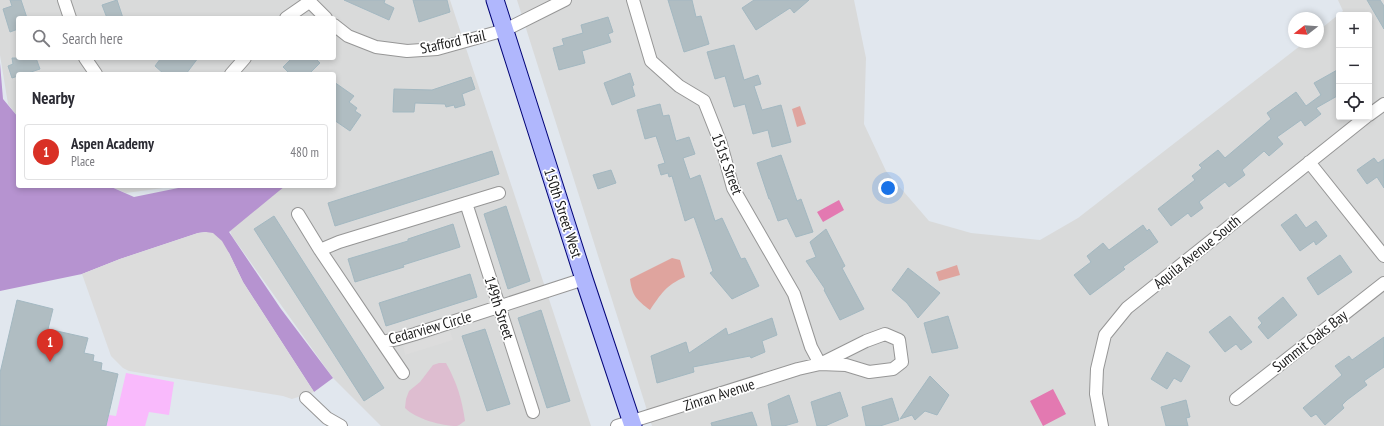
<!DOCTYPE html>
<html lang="en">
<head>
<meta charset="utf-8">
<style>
	body { margin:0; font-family:"PT Sans Narrow",sans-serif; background:#f7f7f7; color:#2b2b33 }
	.controls { position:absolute; right:12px; top:12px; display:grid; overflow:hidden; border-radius:4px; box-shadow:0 2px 6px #0003 }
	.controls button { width:36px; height:36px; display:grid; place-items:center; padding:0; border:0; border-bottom:1px solid #e1e1e2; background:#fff; color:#2b2b33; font:20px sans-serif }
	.compass { position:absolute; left:1288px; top:12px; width:36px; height:36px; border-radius:50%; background:#fff; box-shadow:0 2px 6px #0003; rotate:253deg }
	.you { position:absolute; left:888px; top:188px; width:14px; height:14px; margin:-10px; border:3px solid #fff; border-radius:50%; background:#1a73e8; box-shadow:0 0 0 6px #1a73e833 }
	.badge { display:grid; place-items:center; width:26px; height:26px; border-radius:50%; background:#d93025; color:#fff; font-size:13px; font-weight:700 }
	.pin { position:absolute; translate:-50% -33px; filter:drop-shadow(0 1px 2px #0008) }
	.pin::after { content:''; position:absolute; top:21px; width:14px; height:12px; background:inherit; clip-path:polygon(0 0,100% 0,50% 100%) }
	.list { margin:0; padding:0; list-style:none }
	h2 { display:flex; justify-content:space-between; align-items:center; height:52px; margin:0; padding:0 16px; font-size:17px }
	h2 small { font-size:13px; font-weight:400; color:#7c7c81 }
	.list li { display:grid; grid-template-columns:26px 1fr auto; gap:12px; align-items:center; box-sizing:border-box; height:56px; margin:0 8px 8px; padding:0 8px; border:1px solid #e1e1e2; border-radius:4px }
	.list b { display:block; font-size:15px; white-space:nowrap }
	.list p { margin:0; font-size:13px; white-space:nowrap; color:#7c7c81 }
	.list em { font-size:13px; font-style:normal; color:#7c7c81 }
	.icon { flex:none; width:22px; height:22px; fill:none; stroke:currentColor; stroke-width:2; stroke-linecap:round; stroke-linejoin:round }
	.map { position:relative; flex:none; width:1384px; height:426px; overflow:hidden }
	.search { position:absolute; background:#fff; box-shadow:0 2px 6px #0003; left:16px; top:16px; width:320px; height:44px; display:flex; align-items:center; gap:10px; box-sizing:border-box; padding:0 14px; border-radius:4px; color:#7c7c81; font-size:15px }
	.panel { position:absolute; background:#fff; box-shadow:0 2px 6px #0003; left:16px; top:72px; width:320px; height:116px; border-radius:4px }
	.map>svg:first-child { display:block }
	.residential { fill:#d9dada; fill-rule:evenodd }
	.forest { fill:#b693d0 }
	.wetland { fill:#debdd0 }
	.park { fill:#f9bafc }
	.pitch { fill:#e379b1 }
	.parking { fill:#dcdcdc }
	.water { fill:#dfa49e }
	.building { fill:#b0bdc2; stroke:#a3b8c1 }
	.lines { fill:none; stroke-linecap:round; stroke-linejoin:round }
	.street-casing { stroke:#969696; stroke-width:14 }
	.secondary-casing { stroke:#000376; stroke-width:19 }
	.street { stroke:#fff; stroke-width:12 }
	.secondary { stroke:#b0b7fd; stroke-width:17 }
	.labels { text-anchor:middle; stroke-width:3.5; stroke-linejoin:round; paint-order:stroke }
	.street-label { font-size:15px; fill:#1c1c1c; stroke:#fff }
</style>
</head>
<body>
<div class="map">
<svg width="1384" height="426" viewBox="0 0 1384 426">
	<rect width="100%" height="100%" fill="#e1e7ee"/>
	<path class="residential" d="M0,0H450L591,426H381L333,378L232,236L213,186H334V74H18V117L8,104L0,55ZM18,18H334V58H18Z
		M517,0H854L866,58L864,124L886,171L929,221L971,233L1040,240L1078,218L1305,42H1318V31L1343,11L1338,0H1384V426H652ZM1339,15H1369V117H1339Z
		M109,186H178L126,193Z"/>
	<path class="forest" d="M0,63L3,99L18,117V186H109L134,197L188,186H285L229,232L281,309L333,378L314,392L243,282L229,253L206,232L198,233L120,259L82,274L0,291Z"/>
	<path class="wetland" d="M439,363H446C457,383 462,399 465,421C463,422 460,425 457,426C442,426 416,419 405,408L406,399L409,391L420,382L433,365Z"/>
	<path class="park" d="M126,373L174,382L169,415L149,412L145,426H106L109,415L116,416Z"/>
	<path class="pitch" d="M839,200L844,210L823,222L817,212Z
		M1053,389L1066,414L1043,426L1030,401Z"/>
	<path class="parking" d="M206,232L213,233L222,241L229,253L243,282L314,392L292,399L283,396L129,371L123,368L111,356L82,274L120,259L198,233Z
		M450,331L453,340L405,355L403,346Z"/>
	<path class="water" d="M800,106L806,124L797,127L792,109Z
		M672,258L680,260L685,277C666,285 661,294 650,310C637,300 632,296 630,279Z
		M957,265L960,275L939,281L936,272Z"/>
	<path class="building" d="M10,0H21L27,18H18V29L10,32L3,9L12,6Z
		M117,0L123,18H107L102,5Z
		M344,0H385L384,3L394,8L389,20Z
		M413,0H447L450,12L419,22Z
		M668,0H692L696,17L701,16L709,44L684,52Z
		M754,0H809L794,13L790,8L756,30L742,8Z
		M1367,0H1380L1384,6V29Z
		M608,17L613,32L608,34L611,42L582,51L585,63L559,70L553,48L564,45L562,39L583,33L581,25Z
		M734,45L744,80L758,75L761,84L754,86L762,110L781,105L791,142L772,147L768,130L753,134L745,104L734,107L725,76L715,79L707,52Z
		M12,58H36L40,69L25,74H18V76L12,78L8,66L13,64Z
		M161,58H198L186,74H164L155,66Z
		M292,58H315L320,63L309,74H290L283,67Z
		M1339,69V95L1316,108L1321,114L1305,126L1301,120L1277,137L1283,144L1269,156L1264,151L1242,170L1245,175L1229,187L1225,182L1199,202L1203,208L1191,217L1188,213L1171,226L1158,209L1195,180L1192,176L1202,168L1199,165L1218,150L1225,158L1271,119L1267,113L1296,92L1306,106L1321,95L1314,83Z
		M630,73L634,85L632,86L635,96L612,105L604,83Z
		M471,77L475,89L462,94L465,105L455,108L454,105L446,107L445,104L415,103L414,112H393L394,89L432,90Z
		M334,82L354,96L349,102L357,108L355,111L361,115L350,131L334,120Z
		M660,104L663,116L669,115L676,141L689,137L695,154L683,158L690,179L700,175L715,221L722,218L741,259L745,258L759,286L732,299L710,273L713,271L694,217L685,221L672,176L669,177L668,173L661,175L658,165L665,163L656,136L645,139L637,110Z
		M492,151L499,174L335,226L328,203Z
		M781,155L797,201L801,199L813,232L796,237L787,218L778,221L770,199H769L757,163Z
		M1374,158L1378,163L1384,159V188L1377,177L1367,184L1357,170Z
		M611,170L616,183L598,189L593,175Z
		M506,206L530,281L508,289L484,214Z
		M1296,214L1306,228L1316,221L1327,236L1316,245L1314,241L1300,251L1281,225Z
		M274,216L384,388L364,401L254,229Z
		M453,224L460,247L403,265L404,267L355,282L348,259L408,241V239Z
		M1143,225L1147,231L1149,229L1158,242L1123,267L1125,269L1090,295L1074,275L1091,262L1087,256L1103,243L1109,250Z
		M826,229L845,266L842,268L864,309L840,320L824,290L825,289L806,261L816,257L810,242Z
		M1340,255L1352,272L1318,295L1307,278Z
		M908,268L940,293L918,318L907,303L892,290Z
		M470,274L477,297L386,326L379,303Z
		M1283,297L1297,315L1268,339L1258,327L1262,323L1258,318Z
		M17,300L53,309L48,329L88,338L84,353L94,355L93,361L102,363L101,370L118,374L106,426H0V373Z
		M541,310L570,401L547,408L518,318Z
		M948,316L958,348L932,353L924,323Z
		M1230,316L1252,342L1241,350L1236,344L1225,352L1209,332Z
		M772,318L777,335L762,341L765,352L751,358L750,356L693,367L694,372L657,383L651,356L686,342L689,353L726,328L728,335Z
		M485,329L510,404L487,411L462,336Z
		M1384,337V367L1364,381L1367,385L1347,400L1342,405L1344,408L1325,425L1316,414L1311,417L1303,408L1342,375L1335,366L1349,356L1352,360Z
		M1167,352L1190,366L1181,382L1174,378L1167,389L1151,379Z
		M930,376L949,395L937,415L925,411L915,420L912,415L900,419Z
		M840,392L848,416L825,426H817L811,402Z
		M789,395L798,422L784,426H772L768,404Z
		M892,398L899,420L880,426H866L862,407Z
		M1186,400L1190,417L1186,418L1188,426H1166L1161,407Z
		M752,412L757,426H712L711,423Z"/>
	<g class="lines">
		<defs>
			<path id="street" d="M64,0L70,18
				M308,0L326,18
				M633,0L651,61L679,86L704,101L721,144L733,188L794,294L811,347L820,364
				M286,18L309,2
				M334,25L348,36L376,47L407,51L437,49L505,30L565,0
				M85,58L96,74
				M231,74L245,58
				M1369,115L1384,104
				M1309,162L1384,256
				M499,193L339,242L320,250L382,342L398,339L415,334L584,279
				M466,203L533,412
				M298,214L320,250
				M382,342L403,373
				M306,398L327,418L341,426
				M1236,399L1384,283
				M617,426L798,369L820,364L866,341L885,334L899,340L902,362L893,369L869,372L846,365L820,364
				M1102,426L1096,394L1097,369L1105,335L1127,308L1366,117"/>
			<path id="secondary" d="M495,0L584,279L633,426"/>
		</defs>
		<use href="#street" class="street-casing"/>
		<use href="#secondary" class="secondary-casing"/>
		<use href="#street" class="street"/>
		<use href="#secondary" class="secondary"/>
	</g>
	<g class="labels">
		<g class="street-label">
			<text transform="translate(453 42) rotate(-12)" y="5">Stafford Trail</text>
			<text transform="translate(727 164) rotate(70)" y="5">151st Street</text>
			<text transform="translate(563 213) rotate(72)" y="5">150th Street West</text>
			<text transform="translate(1197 252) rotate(-39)" y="5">Aquila Avenue South</text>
			<text transform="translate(499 308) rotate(72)" y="5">149th Street</text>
			<text transform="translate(430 328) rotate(-16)" y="5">Cedarview Circle</text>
			<text transform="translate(1310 341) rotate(-38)" y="5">Summit Oaks Bay</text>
			<text transform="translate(719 395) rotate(-18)" y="5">Zinran Avenue</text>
		</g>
	</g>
</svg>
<div class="controls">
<button>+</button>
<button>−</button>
<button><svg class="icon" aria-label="locate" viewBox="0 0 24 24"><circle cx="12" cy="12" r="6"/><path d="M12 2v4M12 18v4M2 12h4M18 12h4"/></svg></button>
</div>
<svg class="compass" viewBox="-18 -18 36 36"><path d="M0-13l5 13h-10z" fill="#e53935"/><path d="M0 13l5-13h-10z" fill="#7c7c81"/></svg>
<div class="you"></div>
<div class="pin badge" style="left:50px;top:362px">1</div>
<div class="search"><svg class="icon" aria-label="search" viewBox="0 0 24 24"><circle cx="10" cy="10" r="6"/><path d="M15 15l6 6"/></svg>Search here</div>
<section class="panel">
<h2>Nearby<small></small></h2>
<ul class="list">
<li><span class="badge">1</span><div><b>Aspen Academy</b><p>Place</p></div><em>480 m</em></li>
</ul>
</section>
</div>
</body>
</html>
